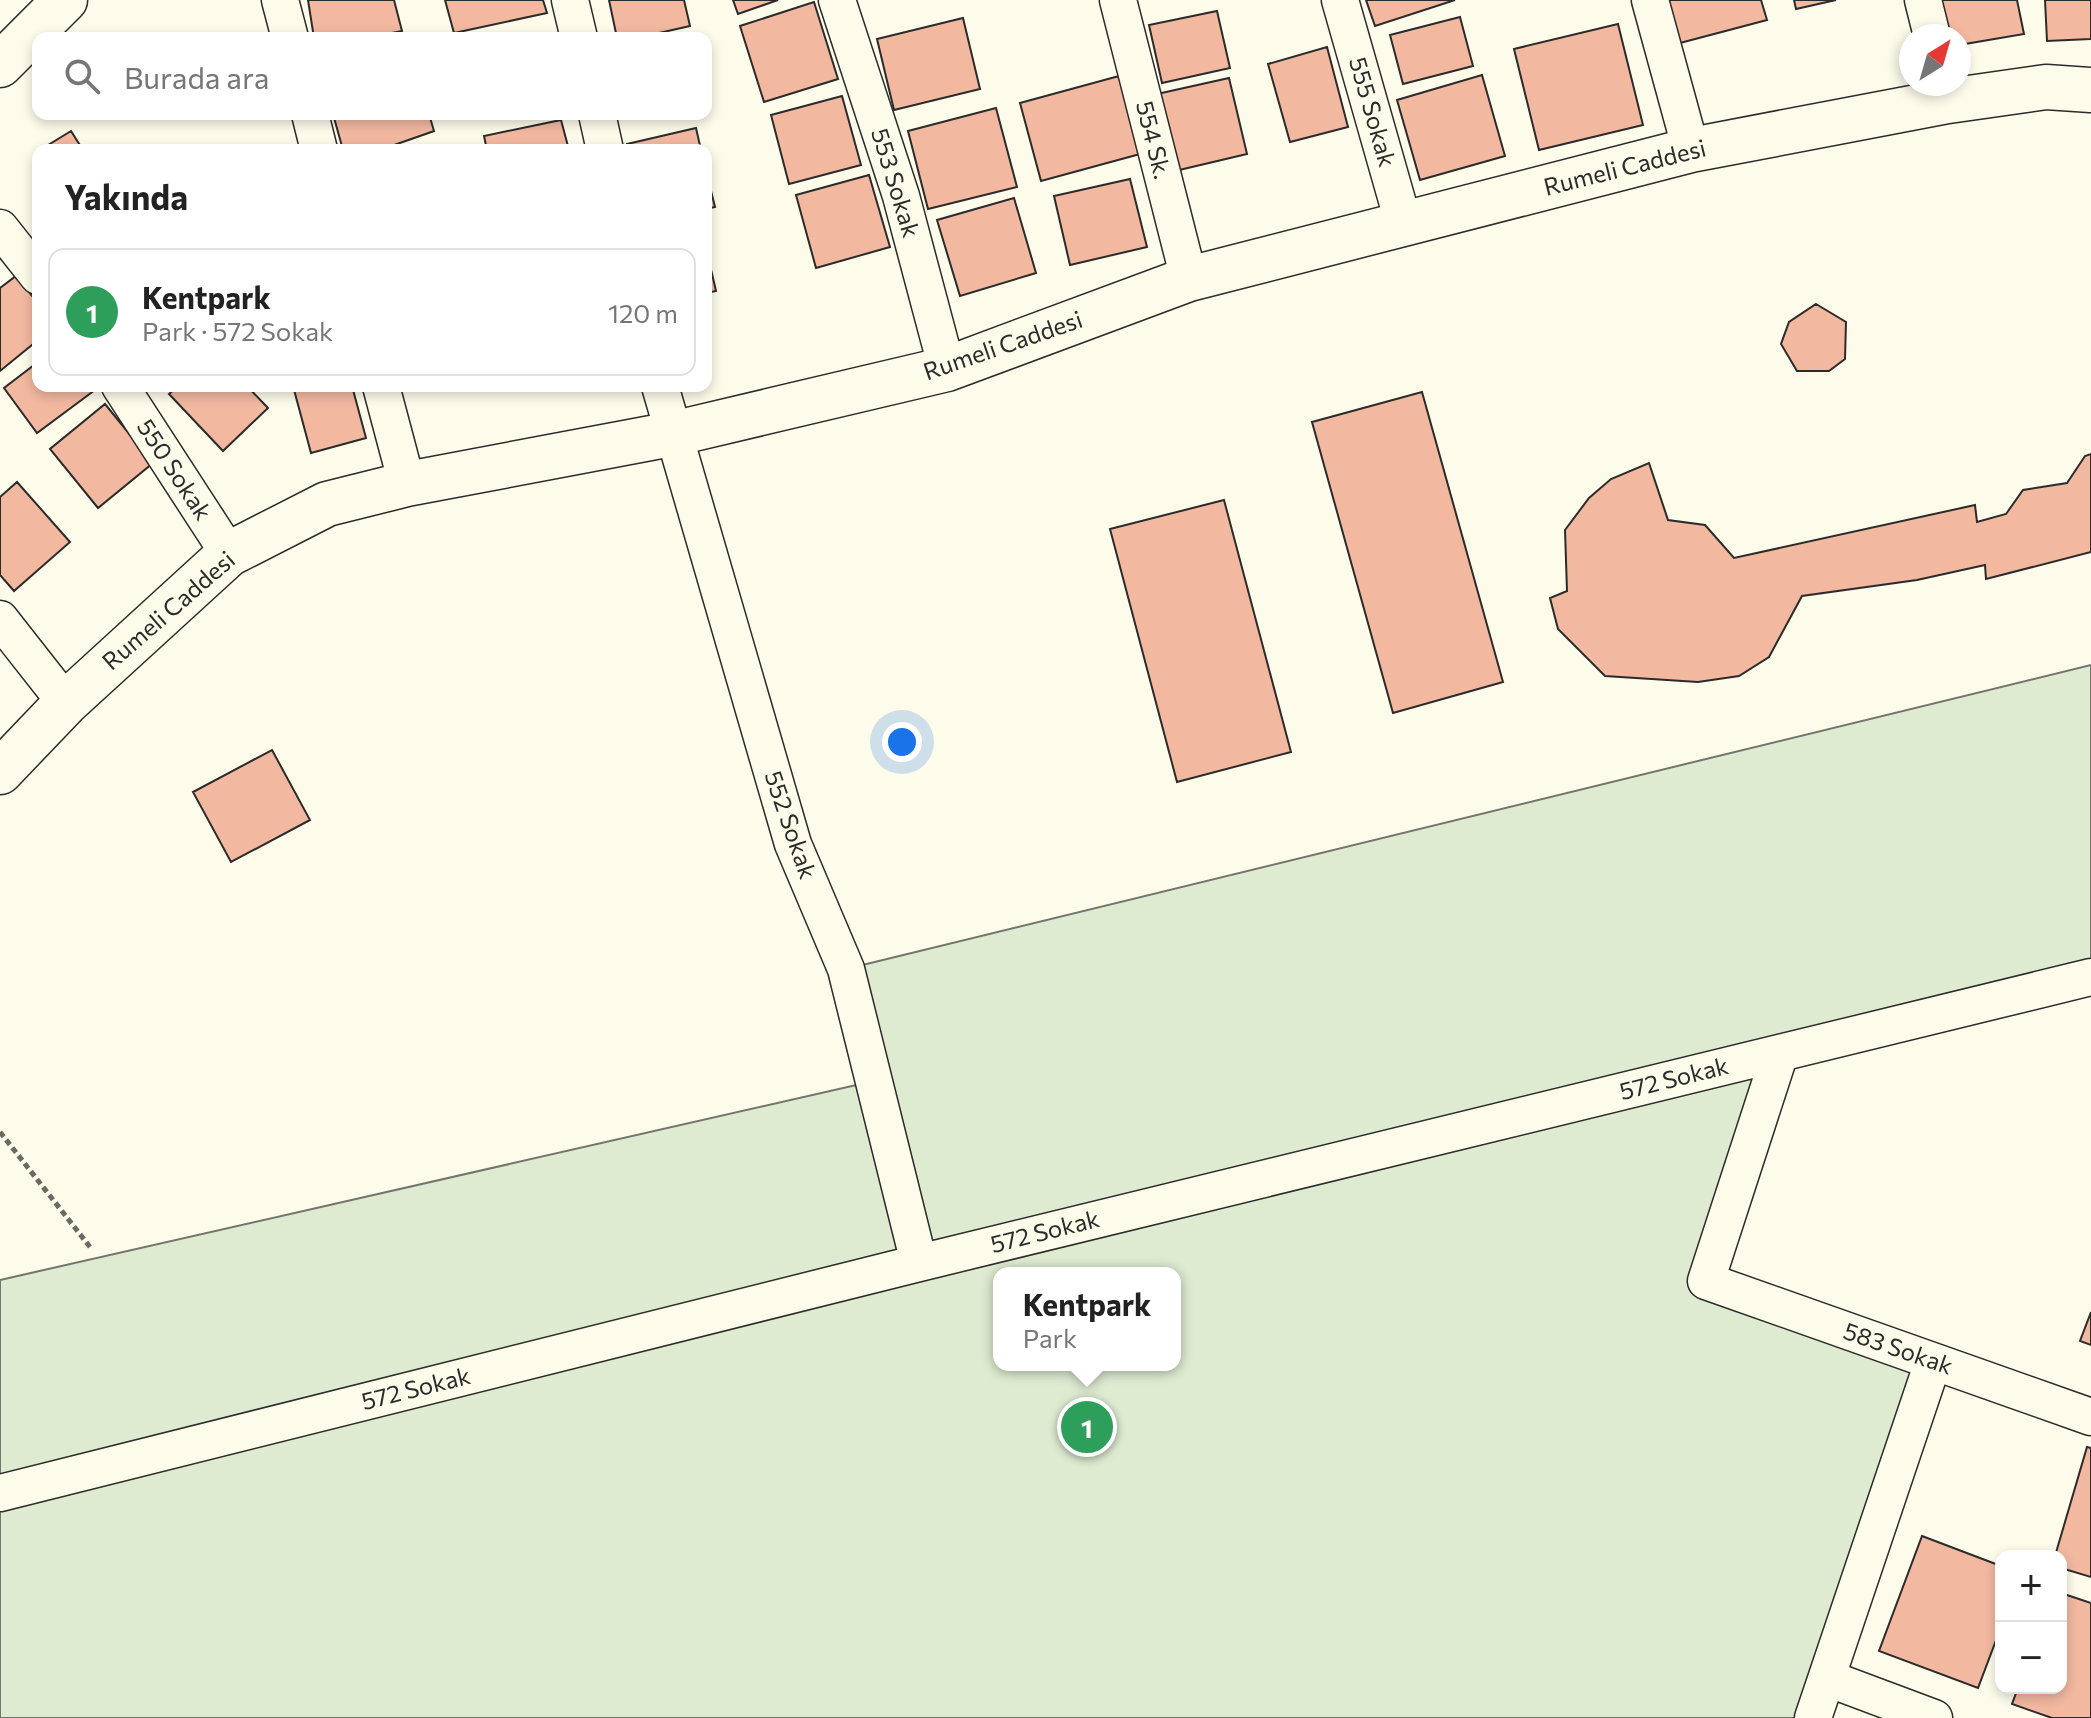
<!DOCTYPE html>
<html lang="tr">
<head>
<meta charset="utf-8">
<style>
	body { margin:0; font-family:Commissioner,sans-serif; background:#f6f6f6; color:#222 }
	.controls { position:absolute; right:24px; bottom:24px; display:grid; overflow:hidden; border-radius:16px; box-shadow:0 4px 12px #0003 }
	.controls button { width:72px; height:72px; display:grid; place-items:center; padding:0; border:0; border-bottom:2px solid #e0e0e0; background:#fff; color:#222; font:40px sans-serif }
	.compass { position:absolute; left:1899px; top:24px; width:72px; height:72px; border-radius:50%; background:#fff; box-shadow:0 4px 12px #0003; rotate:37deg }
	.you { position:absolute; left:902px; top:742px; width:28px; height:28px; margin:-20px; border:6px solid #fff; border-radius:50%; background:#1a73e8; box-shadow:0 0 0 12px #1a73e833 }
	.badge { display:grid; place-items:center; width:52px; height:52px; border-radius:50%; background:#0b8043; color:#fff; font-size:26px; font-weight:700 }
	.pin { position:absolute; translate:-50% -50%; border:4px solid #fff; box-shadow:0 2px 8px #0006 }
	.popup { position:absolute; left:993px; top:1267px; width:188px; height:104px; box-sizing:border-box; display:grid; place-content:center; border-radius:16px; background:#fff; filter:drop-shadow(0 2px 6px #0005); font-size:26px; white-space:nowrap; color:#767676 }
	.popup b { font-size:30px; color:#222 }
	.popup::after { content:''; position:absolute; left:50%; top:100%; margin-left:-16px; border:16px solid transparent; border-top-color:#fff }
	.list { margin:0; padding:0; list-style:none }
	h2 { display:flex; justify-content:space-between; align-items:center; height:104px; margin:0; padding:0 32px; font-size:34px }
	h2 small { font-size:26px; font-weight:400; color:#767676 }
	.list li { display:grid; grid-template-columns:52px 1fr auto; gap:24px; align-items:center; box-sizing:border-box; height:128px; margin:0 16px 16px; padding:0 16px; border:2px solid #e0e0e0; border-radius:16px }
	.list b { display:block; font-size:30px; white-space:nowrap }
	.list p { margin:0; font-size:26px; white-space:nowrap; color:#767676 }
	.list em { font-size:26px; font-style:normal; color:#767676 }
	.icon { flex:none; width:44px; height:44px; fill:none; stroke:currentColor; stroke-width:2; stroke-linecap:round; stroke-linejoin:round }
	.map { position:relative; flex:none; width:2091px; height:1718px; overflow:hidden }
	.search { position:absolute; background:#fff; box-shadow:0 4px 12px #0003; left:32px; top:32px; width:680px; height:88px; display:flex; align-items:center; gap:20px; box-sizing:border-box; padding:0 28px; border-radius:16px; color:#767676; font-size:30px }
	.panel { position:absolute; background:#fff; box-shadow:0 4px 12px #0003; left:32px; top:144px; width:680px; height:248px; border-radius:16px }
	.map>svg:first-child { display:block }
	.green { fill:#deebd1; stroke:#74746e; stroke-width:2; fill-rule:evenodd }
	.building { fill:#f2b8a0; stroke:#2b2b2b; stroke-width:2 }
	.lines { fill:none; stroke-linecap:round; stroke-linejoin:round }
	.street-casing { stroke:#2b2b2b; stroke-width:39 }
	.secondary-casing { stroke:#2b2b2b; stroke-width:47 }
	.path { stroke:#6a6964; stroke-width:5; stroke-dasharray:6 4; stroke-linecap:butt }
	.street { stroke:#fdfbea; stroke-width:36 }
	.secondary { stroke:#fdfbea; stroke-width:44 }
	.labels { text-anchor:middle; stroke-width:6; stroke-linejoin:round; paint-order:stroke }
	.street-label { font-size:24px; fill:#2b2b2b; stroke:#fdfbea }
</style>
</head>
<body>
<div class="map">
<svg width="2091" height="1718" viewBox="0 0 2091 1718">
	<rect width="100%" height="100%" fill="#fdfbea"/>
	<path class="green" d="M2091,665V977L1780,1053L1706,1281L1933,1362L1813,1718H0V1280L874,1081L846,969ZM999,1273H1175V1365H999Z"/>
	<path class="building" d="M308,0H394L402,31L366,38H314Z
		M445,0H543L547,13L454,33Z
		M609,0H684L690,26L637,38H617Z
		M733,0H778L738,14Z
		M1366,0H1455L1375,26Z
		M1668,0H1761L1767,20L1680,43Z
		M1794,0H1836L1796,9Z
		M1938,0H2017L2024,34L1959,45V36H1945Z
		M2045,0H2091V39L2047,41Z
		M814,2L838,79L764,102L740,26Z
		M1217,11L1230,68L1162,83L1149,25Z
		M1460,17L1473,66L1403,84L1390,35Z
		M963,18L980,89L894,110L877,39Z
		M1618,24L1643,125L1539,150L1514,49Z
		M1327,47L1348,127L1290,142L1268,64Z
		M1482,75L1505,156L1420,180L1397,100Z
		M1119,76L1140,154L1041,181L1020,103Z
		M1229,78L1247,154L1175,171L1157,94Z
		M842,96L861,165L789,184L771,115Z
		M996,108L1017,187L928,209L908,131Z
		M333,114H429L434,131L380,150H343Z
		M561,120L569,150H487L484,136Z
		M696,128L701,150H629L627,144Z
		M71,131L83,150H40Z
		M706,171L715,207L706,209Z
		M869,175L890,247L816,268L796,195Z
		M1130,179L1147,247L1070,265L1054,196Z
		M1014,198L1036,273L960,296L937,220Z
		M706,248L716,291L706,293Z
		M16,276L38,303V340L0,371V288Z
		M1816,304L1846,322L1845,359L1829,371H1797L1781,344L1789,322Z
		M38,362V386L99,387L37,433L4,388Z
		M178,386H247L268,408L223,451L169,394Z
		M293,386H352L366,438L311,453Z
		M1422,392L1503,682L1393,713L1312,422Z
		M105,404L153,463L98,508L50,449Z
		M2091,454V552L1986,579L1985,565L1917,580L1802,596L1769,657L1739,676L1698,682L1605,676L1558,629L1550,598L1567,591L1565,530L1589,498L1611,479L1649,463L1668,520L1705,525L1734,558L1975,505L1977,522L2006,514L2023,490L2067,483L2085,456Z
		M17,482L70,542L14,591L0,575V497Z
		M1224,500L1291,752L1177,782L1110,529Z
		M272,750L310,820L231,862L193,792Z
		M2091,1312V1345L2080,1341Z
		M2087,1447L2091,1448V1577L2061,1568V1556H2055Z
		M1922,1536L2001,1566V1627L1978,1688L1879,1651Z
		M2061,1593L2091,1603V1718H2052L2012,1704L2018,1688H2061Z"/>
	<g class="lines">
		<defs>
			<path id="street" d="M280,0L290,38
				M570,0L579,38
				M837,0L901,196L947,369
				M1118,0L1189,279
				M1340,0L1404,225
				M1650,0L1691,150
				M1923,0L1932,36
				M310,114L319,150
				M597,114L605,150
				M0,228L38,276
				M120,386L229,554
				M381,386L407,484
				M660,386L793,844L846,969L919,1263
				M0,619L66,703
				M1780,1053L1706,1281L2091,1417
				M0,1493L919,1263L2091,977
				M1827,1678L1934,1718
				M1813,1718L1933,1362"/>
			<path id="secondary" d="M0,65L65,0
				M0,772L66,703L229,554L327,504L407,484L672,434L947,369L1189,279L1691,150L1948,101L2046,87L2091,90"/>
		</defs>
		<use href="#street" class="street-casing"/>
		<use href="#secondary" class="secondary-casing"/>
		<path class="path" d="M0,1132L90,1247"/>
		<use href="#street" class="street"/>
		<use href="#secondary" class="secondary"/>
	</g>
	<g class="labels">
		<g class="street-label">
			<text transform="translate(1372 112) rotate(74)" y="8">555 Sokak</text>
			<text transform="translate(1153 140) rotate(76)" y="8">554 Sk.</text>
			<text transform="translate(1625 168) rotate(-14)" y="8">Rumeli Caddesi</text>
			<text transform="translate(895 183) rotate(73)" y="8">553 Sokak</text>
			<text transform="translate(1003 346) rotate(-19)" y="8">Rumeli Caddesi</text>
			<text transform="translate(174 470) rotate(57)" y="8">550 Sokak</text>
			<text transform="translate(169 611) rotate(-41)" y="8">Rumeli Caddesi</text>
			<text transform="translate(790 825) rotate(71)" y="8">552 Sokak</text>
			<text transform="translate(1674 1079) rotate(-14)" y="8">572 Sokak</text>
			<text transform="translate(1045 1232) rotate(-14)" y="8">572 Sokak</text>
			<text transform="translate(1898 1349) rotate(19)" y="8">583 Sokak</text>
			<text transform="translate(416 1389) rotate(-14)" y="8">572 Sokak</text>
		</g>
	</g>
</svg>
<div class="controls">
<button>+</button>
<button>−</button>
</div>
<svg class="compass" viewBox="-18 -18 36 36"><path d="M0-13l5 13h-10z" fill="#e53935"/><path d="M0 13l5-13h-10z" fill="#767676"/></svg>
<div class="you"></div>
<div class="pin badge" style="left:1087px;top:1427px;background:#2e9e5b">1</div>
<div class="popup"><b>Kentpark</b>Park</div>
<div class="search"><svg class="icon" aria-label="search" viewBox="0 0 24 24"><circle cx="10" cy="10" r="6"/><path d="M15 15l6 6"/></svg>Burada ara</div>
<section class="panel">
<h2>Yakında<small></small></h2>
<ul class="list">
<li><span class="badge" style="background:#2e9e5b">1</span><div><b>Kentpark</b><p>Park · 572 Sokak</p></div><em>120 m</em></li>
</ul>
</section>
</div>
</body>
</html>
